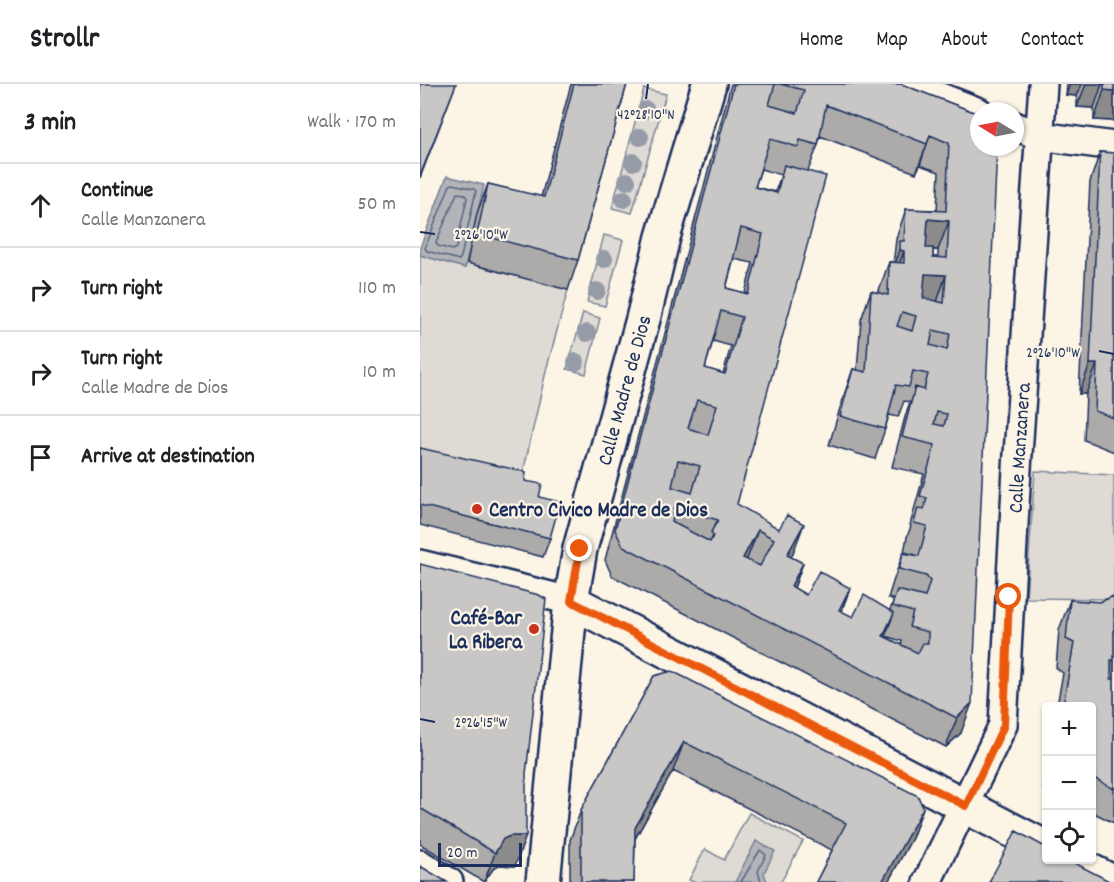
<!DOCTYPE html>
<html lang="en">
<head>
<meta charset="utf-8">
<style>
	body { margin:0; font-family:Dekko,sans-serif; background:#f6f6f6; color:#202124 }
	.controls { position:absolute; right:18px; bottom:18px; display:grid; overflow:hidden; border-radius:6px; box-shadow:0 2px 4px #0004 }
	.controls button { width:54px; height:54px; display:grid; place-items:center; padding:0; border:0; border-bottom:2px solid #e0e0e0; background:#fff; color:#202124; font:30px sans-serif }
	.compass { position:absolute; left:550px; top:18px; width:54px; height:54px; border-radius:50%; background:#fff; box-shadow:0 2px 4px #0004; rotate:280deg }
	.scale { position:absolute; left:18px; bottom:15px; width:84px; box-sizing:border-box; padding-left:6px; border:3px solid #1b2f5e; border-top:0; font-size:16px; line-height:21px; white-space:nowrap; color:#1b2f5e; -webkit-text-stroke:4px #fcf5e5; paint-order:stroke }
	.stop { position:absolute; width:18px; height:18px; margin:-14px; border:4px solid #ea580c; border-radius:50%; background:#fff }
	.stop.end { background:#ea580c; border-color:#fff; box-shadow:0 2px 6px #0008 }
	.list { margin:0; padding:0; list-style:none }
	h2 { display:flex; justify-content:space-between; align-items:center; height:78px; margin:0; padding:0 24px; font-size:26px }
	h2 small { font-size:20px; font-weight:400; color:#757577 }
	.list li { display:grid; grid-template-columns:39px 1fr auto; gap:18px; align-items:center; box-sizing:border-box; height:84px; padding:0 24px; border-top:2px solid #e0e0e0 }
	.list b { display:block; font-size:22px; white-space:nowrap }
	.list p { margin:0; font-size:20px; white-space:nowrap; color:#757577 }
	.list em { font-size:20px; font-style:normal; color:#757577 }
	.icon { flex:none; width:33px; height:33px; fill:none; stroke:currentColor; stroke-width:2; stroke-linecap:round; stroke-linejoin:round }
	.map { position:relative; flex:none; width:694px; height:798px; overflow:hidden }
	header { display:flex; align-items:center; gap:36px; box-sizing:border-box; height:84px; padding:0 30px; background:#fff; border-bottom:2px solid #e0e0e0 }
	header strong { font-size:28px }
	nav { display:flex; gap:33px; margin-inline-start:auto; font-size:21px }
	main { display:flex }
	aside { flex:1; background:#fff }
	.map>svg:first-child { display:block }
	.green { fill:#dfdbd4; stroke:#7d8599; stroke-width:1.5 }
	.water { fill:#b2b4b8; stroke:#767f94; stroke-width:1.5 }
	.lines { fill:none; stroke-linecap:round; stroke-linejoin:round }
	.shore { stroke:#576482; stroke-width:1.5 }
	.minor-casing { stroke:#1b2f5e; stroke-width:32 }
	.secondary-casing { stroke:#1b2f5e; stroke-width:38 }
	.minor { stroke:#fcf5e5; stroke-width:27 }
	.secondary { stroke:#fcf5e5; stroke-width:33 }
	.tree { fill:#969ba8 }
	.wall { fill:#acabaa; stroke:#1b2f5e; stroke-width:1.5; fill-rule:evenodd }
	.shaded-wall { fill:#8c8b8b; stroke:#1b2f5e; stroke-width:1.5 }
	.building { fill:#c8c7c6; stroke:#1b2f5e; stroke-width:1.5; fill-rule:evenodd }
	.route { stroke:#ea580c; stroke-width:8 }
	.ticks { fill:none; stroke:#1b2f5e; stroke-width:2 }
	.poi-dot { fill:#c8321e; stroke:#fcf5e5; stroke-width:2 }
	.labels { text-anchor:middle; stroke-width:4.5; stroke-linejoin:round; paint-order:stroke }
	.street-label { font-size:21px; fill:#1b2f5e; stroke:#fcf5e5 }
	.poi-label { font-size:21px; font-weight:bold; fill:#1b2f5e; stroke:#fcf5e5; text-anchor:start }
	.ticks-label { font-size:15px; text-anchor:middle; fill:#1b2f5e; stroke:#fcf5e5; stroke-width:4.5; stroke-linejoin:round; paint-order:stroke }
</style>
</head>
<body>
<header>
<strong>Strollr</strong>
<nav><a>Home</a><a>Map</a><a>About</a><a>Contact</a></nav>
</header>
<main>
<aside>
<h2>3 min<small>Walk · 170 m</small></h2>
<ul class="list">
<li><svg class="icon" aria-label="ahead" viewBox="0 0 24 24"><path d="M12 20V5M6 11l6-6 6 6"/></svg><div><b>Continue</b><p>Calle Manzanera</p></div><em>50 m</em></li>
<li><svg class="icon" aria-label="right" viewBox="0 0 24 24"><path d="M7 20v-9h11M14 6l5 5-5 5"/></svg><div><b>Turn right</b></div><em>110 m</em></li>
<li><svg class="icon" aria-label="right" viewBox="0 0 24 24"><path d="M7 20v-9h11M14 6l5 5-5 5"/></svg><div><b>Turn right</b><p>Calle Madre de Dios</p></div><em>10 m</em></li>
<li><svg class="icon" aria-label="arrive" viewBox="0 0 24 24"><path d="M6 21V4h12l-3 4 3 4H6"/></svg><div><b>Arrive at destination</b></div></li>
</ul>
</aside>
<div class="map">
<svg width="694" height="798" viewBox="0 0 694 798">
	<rect width="100%" height="100%" fill="#fcf5e5"/>
	<filter id="ink" filterUnits="userSpaceOnUse"><feTurbulence type="fractalNoise" baseFrequency=".0167" numOctaves="2"/><feDisplacementMap in="SourceGraphic" scale="12" xChannelSelector="R" yChannelSelector="G"/><feConvolveMatrix kernelMatrix="1 2 1 2 8 2 1 2 1" color-interpolation-filters="sRGB"/></filter>
	<g filter="url(#ink)">
		<path class="green" d="M224,5L246,10L212,129L192,124Z
			M184,151L203,156L185,222L167,218Z
			M0,171L45,184L47,179L148,206L126,287L99,407L0,386Z
			M163,229L180,234L166,290L147,285Z
			M615,387L694,391V515L606,514Z
			M329,729L383,757L361,798H273L269,796L285,765L304,776Z"/>
		<path class="water" d="M27,92L64,101L45,184L0,171V164Z
			M336,757L355,767L344,789L347,798H315Z"/>
		<g class="lines">
			<path class="shore" d="M33,100L54,105L56,107L41,173L39,176L7,167L5,164L30,101Z
				M37,109L45,110L47,114L36,164L32,166L18,162L16,159Z
				M321,798L340,766L346,771L338,787L341,798"/>
			<defs>
				<g id="minor">
					<path d="M487,0L559,28"/>
					<path d="M595,42L620,52L694,62"/>
					<path d="M0,480L151,517"/>
					<path d="M0,780L29,798"/>
					<path id="s1" d="M507,798L583,641L597,385L623,0"/>
				</g>
				<g id="secondary">
					<path d="M151,517L626,764"/>
					<path d="M649,776L692,798"/>
					<path id="s2" d="M123,798L151,517L160,465L223,235L243,153L289,0"/>
				</g>
			</defs>
			<use href="#minor" class="minor-casing"/>
			<use href="#secondary" class="secondary-casing"/>
			<use href="#minor" class="minor"/>
			<use href="#secondary" class="secondary"/>
		</g>
		<g class="tree">
			<circle cx="226" cy="26" r="9"/>
			<circle cx="220" cy="53" r="9"/>
			<circle cx="213" cy="78" r="9"/>
			<circle cx="207" cy="97" r="9"/>
			<circle cx="204" cy="115" r="9"/>
			<circle cx="184" cy="175" r="9"/>
			<circle cx="177" cy="207" r="9"/>
			<circle cx="167" cy="249" r="9"/>
			<circle cx="156" cy="278" r="9"/>
		</g>
		<path class="wall" d="M151,0H207L158,176L148,206L47,179L57,129L68,100L121,113Z
			M311,0H481L559,30L541,649L526,663L192,492L185,476ZM400,52L496,89L500,81L519,88L517,126L486,125L476,155L474,173L473,178H469L458,209L451,207L441,236L437,286L433,285L423,314L409,361L455,375L465,345L469,331L478,333L484,317L490,318L485,333L472,383L504,390L490,441L491,442L487,453L484,468L496,471L483,469L473,498L468,514L474,516L470,526L433,533L421,528L430,504L386,511L374,504L383,479L371,473L373,469L317,420L388,87L398,61ZM341,85L361,91L355,108L335,103ZM513,166H518V173H513ZM314,175L333,179L325,209L306,204ZM293,257L311,262L303,290L285,284ZM465,552L482,557L481,561L465,553Z
			M647,0H694V37L674,36V24L657,23V12L646,11Z
			M680,68L694,69V368L664,356L666,310H659L670,98Z
			M0,364L105,397L119,413L130,454L123,473L0,441Z
			M0,480L95,782L79,781L73,785L64,798L0,760Z
			M694,512V739L672,728V622H637L643,589L636,584L639,546L650,516L680,518Z
			M234,592L503,724L492,754L468,798H396L412,766L253,687L215,755L214,798H150V756L161,726Z
			M627,684V706L623,704Z"/>
		<path class="shaded-wall" d="M36,0L0,94V92Z
			M650,0H662L657,12L646,11Z
			M666,0H682L674,24L657,23Z
			M684,6L694,7V37L674,36Z
			M510,51L500,81L496,89L507,60Z
			M508,135L529,137L518,166L497,165Z
			M480,166L484,167L474,196H469Z
			M505,190L526,191L516,221L494,219Z
			M670,280H677L666,310H659Z
			M384,440L373,469L356,501L367,471Z
			M338,446L327,475L312,503L323,474Z
			M383,479L372,509L371,502Z
			M430,504L419,534V526Z
			M474,529L463,558V552Z
			M691,576H694V606L683,605Z
			M552,619L541,649L526,663L537,634Z
			M264,658L253,687L204,774L215,744Z
			M503,724L492,754L468,798H462Z
			M90,752H106L95,782L79,781L73,785L64,798L75,769L83,755Z"/>
		<path class="building" d="M0,0H36L0,92Z
			M154,0H207L158,176L57,150L68,100L124,113Z
			M314,0H355L349,21L377,29L384,6L360,0H481L559,30V63H577L552,619L537,634L203,462L195,446ZM406,21L507,60L510,51L529,59L526,127L486,125L484,157H480V166L484,167V179L469,178L468,211L451,207L446,288L433,285L420,332L465,345L476,301L489,303L493,287L508,290L504,306L495,303L482,353L515,361L500,412L507,414L504,425L498,424L494,439L507,442L499,472L483,469L479,485L506,492L510,497L505,513L477,506L472,522L493,528L489,543L508,548V559H503L498,569L463,552L474,529L444,511L433,533L419,526L430,504L399,487L386,511L371,502L383,479L367,471L384,440L367,431L359,445L317,420L406,92L364,81L357,109L335,103L350,55L378,63L380,56L398,61ZM508,135L529,137L527,174L513,173V164H506ZM321,144L343,150L328,210L306,204ZM505,190L526,191L524,219L503,214ZM301,227L322,233L305,290L285,284ZM482,228L496,232L492,247L477,242ZM513,246L530,250L527,266L510,261ZM277,316L297,321L288,351L268,344ZM517,328L527,330L524,342L514,340ZM258,376L280,382L272,409L252,403ZM255,422L273,426V429L298,436L291,448L293,452L290,458L252,438ZM338,446L354,455L340,482L323,474Z
			M684,0H694V7L684,6Z
			M680,68L694,69V334L675,327L677,280H670Z
			M0,364L106,388L105,397L122,400L119,413L140,418L130,454L0,421Z
			M0,480L119,511L126,515L106,690V752H90L83,755L75,769L0,724Z
			M694,512V576H691V595H694V705L672,693V622H643L654,559L646,555L650,516L680,518Z
			M252,587L498,712L503,724L462,798H396L426,739L264,658L215,744L214,798H161V726L234,592Z
			M596,747L627,764V776H649L691,798H569Z
			M0,782L27,798H0Z"/>
	</g>
	<g class="lines" filter="url(#ink)">
		<path class="route" d="M160,465L151,517L546,722L584,641L589,513"/>
	</g>
	<path class="ticks" d="M226,15L228,0M0,148L15,150M679,267L694,270M0,635L15,638"/>
	<g class="poi-dot">
		<circle cx="57" cy="425" r="6"/>
		<circle cx="114" cy="545" r="6"/>
	</g>
	<g class="labels">
		<g class="street-label">
			<text dy="7" stroke="none"><textPath href="#s2" startOffset="500">Calle Madre de Dios</textPath></text>
			<text dy="7" stroke="none"><textPath href="#s1" startOffset="452">Calle Manzanera</textPath></text>
		</g>
		<g class="poi-label">
			<text x="69" y="432">Centro Civico Madre de Dios</text>
			<text x="102" y="540" text-anchor="end">Café-Bar<tspan x="102" dy="24">La Ribera</tspan></text>
		</g>
	</g>
	<g class="ticks-label">
		<text x="226" y="35">42°28'10"N</text>
		<text x="61" y="155">2°26'10"W</text>
		<text x="633" y="273">2°26'10"W</text>
		<text x="61" y="643">2°26'15"W</text>
	</g>
</svg>
<div class="controls">
<button>+</button>
<button>−</button>
<button><svg class="icon" aria-label="locate" viewBox="0 0 24 24"><circle cx="12" cy="12" r="6"/><path d="M12 2v4M12 18v4M2 12h4M18 12h4"/></svg></button>
</div>
<svg class="compass" viewBox="-18 -18 36 36"><path d="M0-13l5 13h-10z" fill="#e53935"/><path d="M0 13l5-13h-10z" fill="#757577"/></svg>
<div class="scale">20 m</div>
<div class="stop" style="left:589px;top:513px"></div>
<div class="stop end" style="left:160px;top:465px"></div>
</div>
</main>
</body>
</html>
